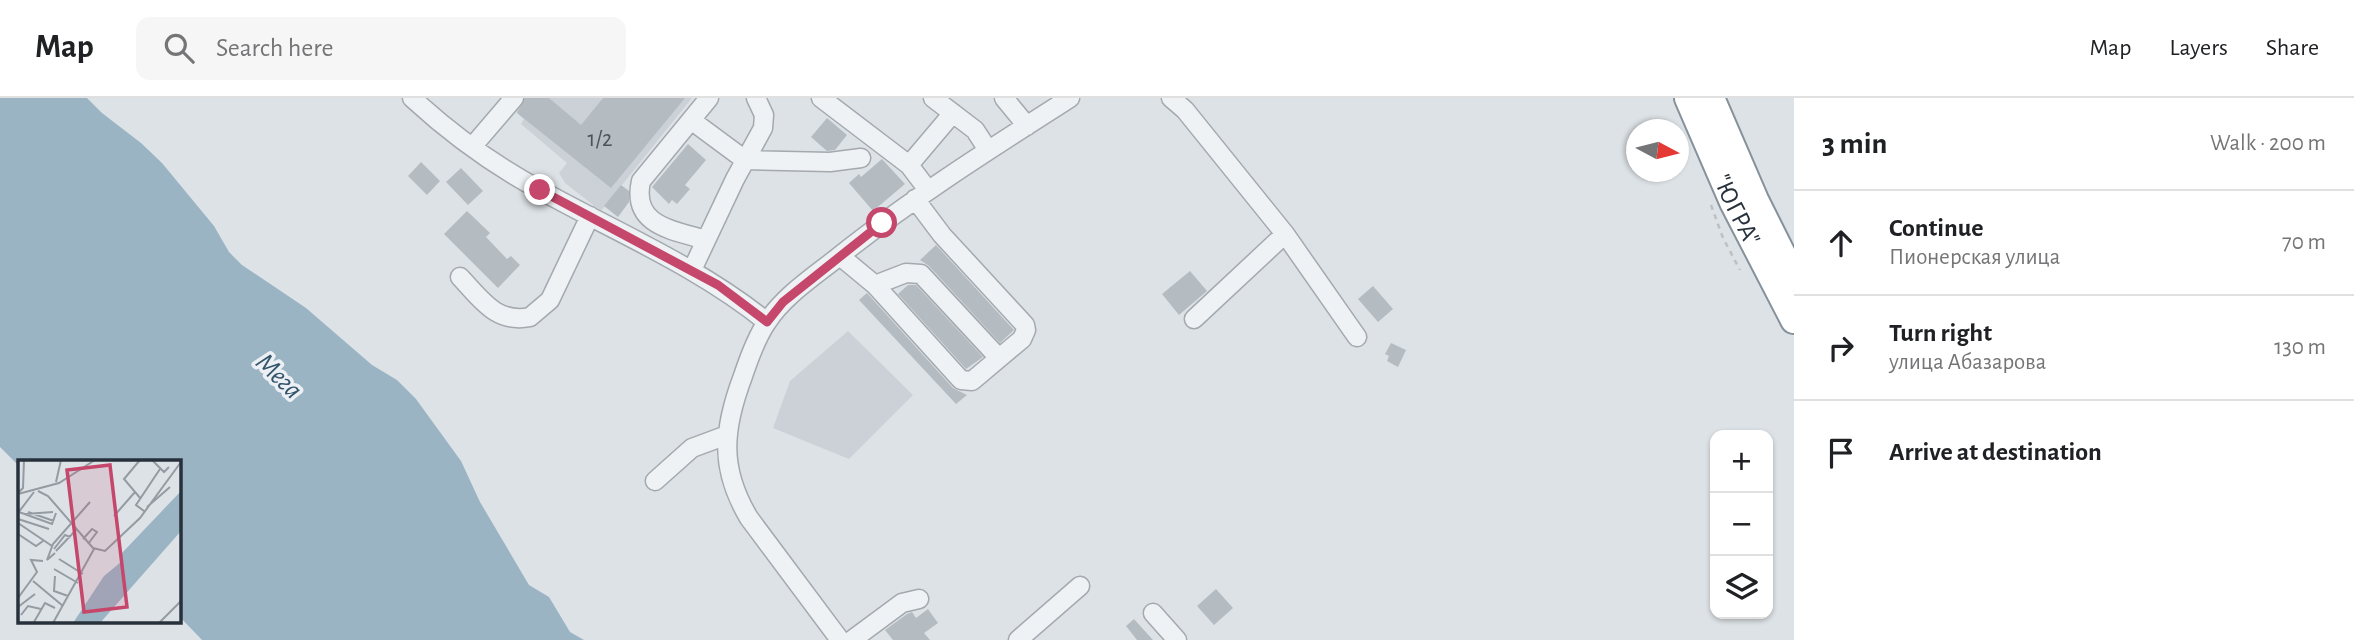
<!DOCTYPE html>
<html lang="en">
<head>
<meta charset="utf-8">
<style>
	body { margin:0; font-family:"Alegreya Sans",sans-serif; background:#f6f6f6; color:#202124 }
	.controls { position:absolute; right:21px; bottom:21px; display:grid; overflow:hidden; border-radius:14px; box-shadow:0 2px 5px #0004 }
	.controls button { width:63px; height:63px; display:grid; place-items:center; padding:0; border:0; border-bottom:2px solid #e0e0e0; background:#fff; color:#202124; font:35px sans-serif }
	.compass { position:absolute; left:1626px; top:21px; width:63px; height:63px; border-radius:50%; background:#fff; box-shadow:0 2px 5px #0004; rotate:97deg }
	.stop { position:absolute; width:21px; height:21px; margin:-16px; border:5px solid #c5486c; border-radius:50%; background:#fff }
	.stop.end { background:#c5486c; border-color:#fff; box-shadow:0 2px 7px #0008 }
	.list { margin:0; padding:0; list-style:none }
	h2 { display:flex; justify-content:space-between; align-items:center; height:91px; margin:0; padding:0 28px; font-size:30px }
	h2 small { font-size:23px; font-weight:400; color:#757577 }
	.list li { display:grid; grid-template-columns:46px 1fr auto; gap:21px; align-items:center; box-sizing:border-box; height:105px; padding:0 28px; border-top:2px solid #e0e0e0 }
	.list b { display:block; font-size:26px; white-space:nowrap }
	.list p { margin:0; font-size:23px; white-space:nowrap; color:#757577 }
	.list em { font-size:23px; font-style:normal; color:#757577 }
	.icon { flex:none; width:38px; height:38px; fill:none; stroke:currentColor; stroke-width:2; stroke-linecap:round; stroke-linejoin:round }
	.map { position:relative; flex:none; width:1794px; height:542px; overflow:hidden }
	header { display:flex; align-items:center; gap:42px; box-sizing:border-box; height:98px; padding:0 35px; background:#fff; border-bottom:2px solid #e0e0e0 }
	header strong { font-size:33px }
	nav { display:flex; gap:38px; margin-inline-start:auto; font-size:24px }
	.search { width:490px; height:63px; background:#f6f6f6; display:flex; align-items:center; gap:18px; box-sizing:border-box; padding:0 24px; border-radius:14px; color:#757577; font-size:26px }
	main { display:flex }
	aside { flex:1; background:#fff }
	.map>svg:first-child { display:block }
	.built { fill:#cbd1d7 }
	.water { fill:#9ab4c4 }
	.building { fill:#b4bcc2 }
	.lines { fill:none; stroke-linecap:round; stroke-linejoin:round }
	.minor-casing { stroke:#a3a9af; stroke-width:21 }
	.highway-casing { stroke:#85919b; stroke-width:30 }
	.path { stroke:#bbc0c4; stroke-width:2.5; stroke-dasharray:5 5; stroke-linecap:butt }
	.minor { stroke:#eff2f4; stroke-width:18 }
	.highway { stroke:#fff; stroke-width:26 }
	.route { stroke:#c5486c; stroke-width:9 }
	.labels { text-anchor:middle; stroke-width:7; stroke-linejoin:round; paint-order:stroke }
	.number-label { font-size:23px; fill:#4a545d }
	.street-label { font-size:26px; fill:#27313b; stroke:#ecf0f4 }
	.water-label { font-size:28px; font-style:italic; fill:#34556c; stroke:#ecf0f4 }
	.inset-road { fill:none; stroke:#949ba2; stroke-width:2 }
	.view { fill:#c5486c; fill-opacity:0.15; stroke:#c5486c; stroke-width:3.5 }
	.inset-edge { fill:none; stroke:#27313b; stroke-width:3.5 }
</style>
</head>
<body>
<header>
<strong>Map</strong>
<div class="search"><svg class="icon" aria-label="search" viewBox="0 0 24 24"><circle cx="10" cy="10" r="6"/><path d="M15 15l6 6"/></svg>Search here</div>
<nav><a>Map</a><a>Layers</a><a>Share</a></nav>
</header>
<main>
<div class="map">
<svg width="1794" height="542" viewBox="0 0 1794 542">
	<rect width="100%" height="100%" fill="#dde2e6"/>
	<path class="built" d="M500,0H692L601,113L565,85L559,75L567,65L521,26L524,21Z
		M848,233L913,297L849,361L773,330L790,283Z"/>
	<path class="water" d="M0,0H87L102,15L141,45L162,65L214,128L229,154L242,167L306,210L372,267L397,282L416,301L461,363L480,404L529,487L549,499L570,534L584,542H202L179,518L178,364H19V368L0,349Z"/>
	<path class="building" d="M525,0H549L581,27L603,0H685L611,90L517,15Z
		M827,20L847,37L835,52L827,53L811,39Z
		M688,46L706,62L685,87L690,91L677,106L672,102L669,106L652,89Z
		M882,61L905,86L873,113L849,85L859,76L861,79Z
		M421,64L440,83L427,97L408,78Z
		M461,70L483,93L468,107L446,84Z
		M621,87L629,93V104L618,119L604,108Z
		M467,113L490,135L486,139L507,161L511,158L520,167L498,190L444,136Z
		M936,147L1014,232L1000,245L929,168L920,162Z
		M1190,173L1207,193L1179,217L1162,196Z
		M908,187H916L983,259L966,271L898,196Z
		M1373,188L1393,211L1378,224L1358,201Z
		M867,195L953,290L967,297L956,306L859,202Z
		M1391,245L1406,252L1398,269L1387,263L1389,258L1385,256Z
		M1216,491L1233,510L1214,527L1197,508Z
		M928,511L938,525L924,535L930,542H893L885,532L907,516L912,514L916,520Z
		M1134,521L1153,542H1137L1126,528Z"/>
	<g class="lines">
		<defs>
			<path id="minor" d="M412,0C451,36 495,68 542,93C618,135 699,169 767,224
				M821,0L909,67L928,92
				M933,0L975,32L988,52
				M1004,0L1027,28
				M1171,0L1185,12L1285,136L1357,239
				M691,22L745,62L830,64L861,60
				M472,49L514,0
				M909,67L953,15
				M706,142C673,132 631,128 641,83L709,0
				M840,158L875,187L961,282L972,283L1022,241L1026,232L1025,227L942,137L915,101
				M692,172L735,81L763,30L764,17L756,0
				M460,179C481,201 496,226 530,219L550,202L590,118
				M875,187L906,175L921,176L999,260
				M1194,221L1285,136
				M655,383L692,350L727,337
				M1153,515L1177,542
				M840,542L749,420C719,370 723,331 743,278C749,260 756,240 767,224C784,198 813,179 837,160C911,101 990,51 1070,0
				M852,542L902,505L919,501
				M1018,542L1080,488"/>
			<g id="highway">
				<path id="s1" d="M1688,0L1733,104L1794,222"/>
				<path d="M1711,0L1755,102L1794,180"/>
			</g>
		</defs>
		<use href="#minor" class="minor-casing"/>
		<use href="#highway" class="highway-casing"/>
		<path class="path" d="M1711,107L1723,140L1740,172"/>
		<use href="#minor" class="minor"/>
		<use href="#highway" class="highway"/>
	</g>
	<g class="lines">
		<path class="route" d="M540,92L718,187L767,224L783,204L882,125"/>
	</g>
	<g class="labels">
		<g class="number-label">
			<text x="600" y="48">1/2</text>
		</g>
		<g class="street-label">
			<text dy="9" stroke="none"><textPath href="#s1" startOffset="122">"ЮГРА"</textPath></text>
		</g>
		<g class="water-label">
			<text transform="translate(280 277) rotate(44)" y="10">Мега</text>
		</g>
	</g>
	<g transform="translate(18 362)">
		<rect width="163" height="163" fill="#dde2e6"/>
		<path d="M163,31V71L82,163H55L86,116L103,102L104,93Z" fill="#9ab4c4"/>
		<path class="inset-road" d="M122,0L106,19L123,39M134,0L146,12L151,7M38,22L43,0M20,31L30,36L75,88L87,91L122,58L163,2M1,32L5,28L6,0M0,34L41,23L77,0M129,47L152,27M126,51L118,45L142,9M1,52L34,64L38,53M10,52L36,61M0,53L16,32M7,54L35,52M96,56L117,32M0,59L31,69M0,63L34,86M0,74L18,86L25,81M65,79L74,69L79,72L70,84M36,89L47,75L52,77M38,91L58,70M37,93L29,100L35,84L72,42M41,99L65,114M36,109L60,123M37,116L36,131L50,136M15,121L45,146M0,138L19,112L13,100L25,101M0,147L17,134M3,155L10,146L23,149M16,162L27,143L37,148M35,163L76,89M141,163L163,141"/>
		<path class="view" d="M92,5L109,147L66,152L49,10Z"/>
		<rect width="163" height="163" class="inset-edge"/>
	</g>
</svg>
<div class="controls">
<button>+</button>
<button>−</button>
<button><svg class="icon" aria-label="layers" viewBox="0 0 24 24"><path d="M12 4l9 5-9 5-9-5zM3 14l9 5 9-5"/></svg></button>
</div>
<svg class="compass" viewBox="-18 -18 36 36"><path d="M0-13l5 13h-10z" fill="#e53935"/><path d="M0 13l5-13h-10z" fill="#757577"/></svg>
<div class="stop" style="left:882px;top:125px"></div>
<div class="stop end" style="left:540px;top:92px"></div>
</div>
<aside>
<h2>3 min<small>Walk · 200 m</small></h2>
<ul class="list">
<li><svg class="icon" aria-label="ahead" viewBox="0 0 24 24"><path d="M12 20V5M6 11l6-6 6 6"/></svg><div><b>Continue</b><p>Пионерская улица</p></div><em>70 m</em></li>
<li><svg class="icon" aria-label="right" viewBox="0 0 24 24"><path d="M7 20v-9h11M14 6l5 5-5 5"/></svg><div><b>Turn right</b><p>улица Абазарова</p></div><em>130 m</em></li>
<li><svg class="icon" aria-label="arrive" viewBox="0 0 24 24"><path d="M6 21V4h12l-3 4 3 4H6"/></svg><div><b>Arrive at destination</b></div></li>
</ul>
</aside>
</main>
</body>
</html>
